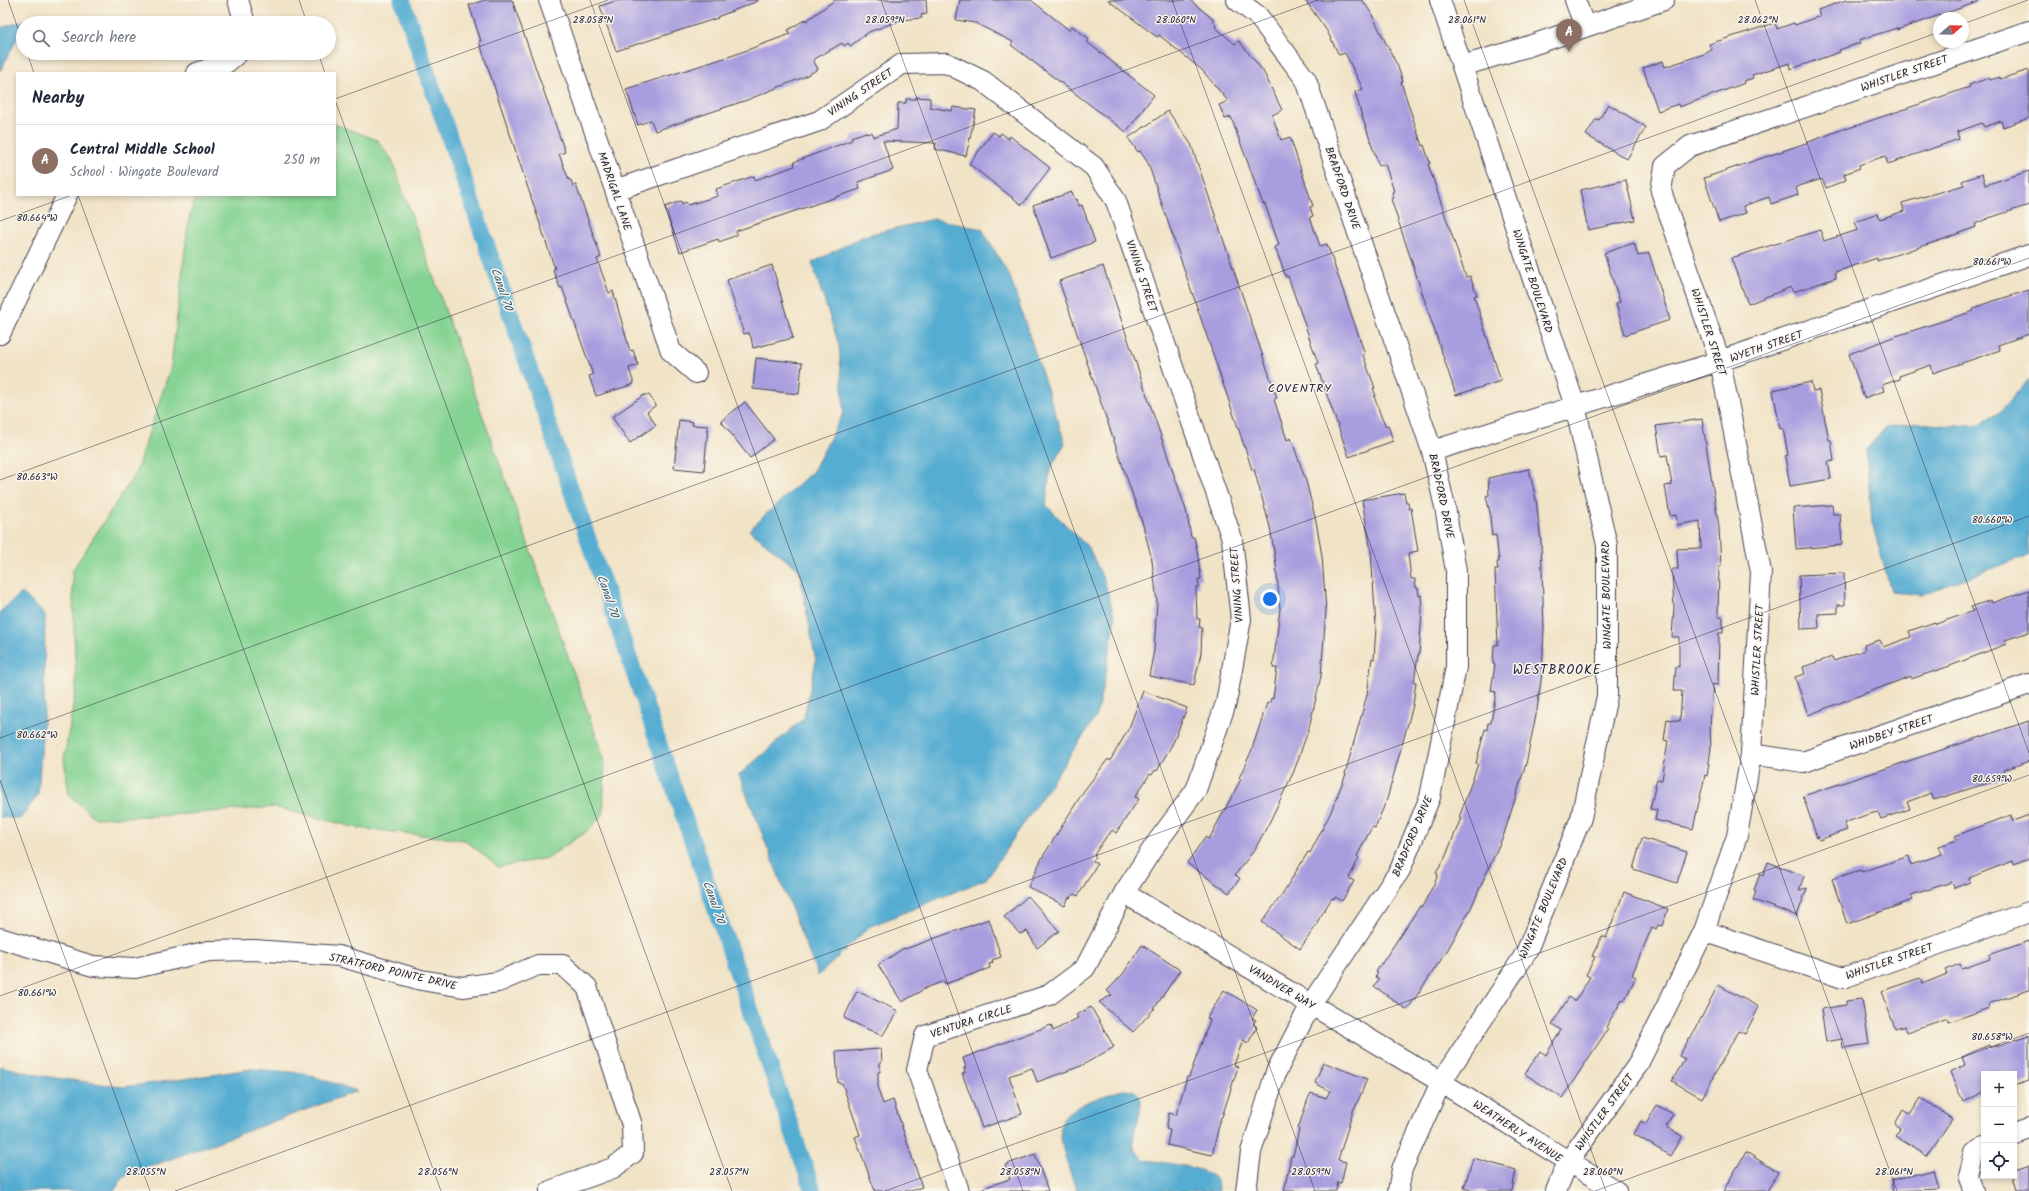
<!DOCTYPE html>
<html lang="en">
<head>
<meta charset="utf-8">
<style>
	body { margin:0; font-family:Kalam,sans-serif; background:#f2f2f3; color:#1f2937 }
	.controls { position:absolute; right:12px; bottom:12px; display:grid; overflow:hidden; border-radius:0px; box-shadow:0 2px 6px #0003 }
	.controls button { width:36px; height:36px; display:grid; place-items:center; padding:0; border:0; border-bottom:1px solid #e0e1e3; background:#fff; color:#1f2937; font:20px sans-serif }
	.compass { position:absolute; left:1933px; top:12px; width:36px; height:36px; border-radius:50%; background:#fff; box-shadow:0 2px 6px #0003; rotate:70deg }
	.you { position:absolute; left:1270px; top:599px; width:14px; height:14px; margin:-10px; border:3px solid #fff; border-radius:50%; background:#1a73e8; box-shadow:0 0 0 6px #1a73e833 }
	.badge { display:grid; place-items:center; width:26px; height:26px; border-radius:50%; background:#b5179e; color:#fff; font-size:13px; font-weight:700 }
	.pin { position:absolute; translate:-50% -33px; filter:drop-shadow(0 1px 2px #0008) }
	.pin::after { content:''; position:absolute; top:21px; width:14px; height:12px; background:inherit; clip-path:polygon(0 0,100% 0,50% 100%) }
	.list { margin:0; padding:0; list-style:none }
	h2 { display:flex; justify-content:space-between; align-items:center; height:52px; margin:0; padding:0 16px; font-size:17px }
	h2 small { font-size:13px; font-weight:400; color:#747a83 }
	.list li { display:grid; grid-template-columns:26px 1fr auto; gap:12px; align-items:center; box-sizing:border-box; height:72px; padding:0 16px; border-top:1px solid #e0e1e3 }
	.list b { display:block; font-size:15px; white-space:nowrap }
	.list p { margin:0; font-size:13px; white-space:nowrap; color:#747a83 }
	.list em { font-size:13px; font-style:normal; color:#747a83 }
	.icon { flex:none; width:22px; height:22px; fill:none; stroke:currentColor; stroke-width:2; stroke-linecap:round; stroke-linejoin:round }
	.map { position:relative; flex:none; width:2029px; height:1191px; overflow:hidden }
	.search { position:absolute; background:#fff; box-shadow:0 2px 6px #0003; left:16px; top:16px; width:320px; height:44px; display:flex; align-items:center; gap:10px; box-sizing:border-box; padding:0 14px; border-radius:22px; color:#747a83; font-size:15px }
	.panel { position:absolute; background:#fff; box-shadow:0 2px 6px #0003; left:16px; top:72px; width:320px; height:124px; border-radius:0px }
	.map>svg:first-child { display:block }
	.green { fill:#85d392; stroke:#547a66 }
	.water { fill:#56add2; stroke:#3c6886 }
	.lines { fill:none; stroke-linecap:round; stroke-linejoin:round }
	.canal { stroke:#56add2; stroke-width:17 }
	.building { fill:#a89dde }
	.minor-casing { stroke:#413f50; stroke-width:22 }
	.minor { stroke:#fff; stroke-width:20 }
	.ticks { fill:none; stroke:#22223b; stroke-width:1; stroke-opacity:0.45 }
	.labels { text-anchor:middle; stroke-width:3; stroke-linejoin:round; paint-order:stroke }
	.street-label { font-size:11px; fill:#22223b; stroke:#fbf7ec }
	.water-label { font-size:12px; font-style:italic; fill:#375a77; stroke:#fbf7ec }
	.neighbourhood-label { font-size:12px; letter-spacing:1px; fill:#22223b; stroke:#fbf7ec }
	.quarter-label { font-size:13px; letter-spacing:1px; fill:#22223b; stroke:#fbf7ec }
	.ticks-label { font-size:10px; text-anchor:middle; fill:#22223b; stroke:#fbf7ec; stroke-width:3; stroke-linejoin:round; paint-order:stroke }
</style>
</head>
<body>
<div class="map">
<svg width="2029" height="1191" viewBox="0 0 2029 1191">
	<rect width="100%" height="100%" fill="#fbf7ec"/>
	<filter id="ink" filterUnits="userSpaceOnUse"><feTurbulence type="fractalNoise" baseFrequency=".025" numOctaves="2"/><feDisplacementMap in="SourceGraphic" scale="8" xChannelSelector="R" yChannelSelector="G"/><feConvolveMatrix kernelMatrix="1 2 1 2 8 2 1 2 1" color-interpolation-filters="sRGB"/></filter>
	<filter id="wash" filterUnits="userSpaceOnUse"><feTurbulence type="fractalNoise" baseFrequency=".012" numOctaves="4" result="noise"/><feDisplacementMap in="SourceGraphic" scale="16" xChannelSelector="R" yChannelSelector="G"/><feGaussianBlur stdDeviation="0.9" result="paint"/><feColorMatrix in="noise" values="0 0 0 0 0 0 0 0 0 0 0 0 0 0 0 0 0 1.4 0 .05"/><feComposite in="paint" operator="in"/></filter>
	<g filter="url(#wash)">
		<rect width="100%" height="100%" fill="#f1e3c6"/>
		<path class="green" d="M335,124L377,140L392,160L605,761L603,815L586,832L547,858L498,867L465,840L358,828L274,807L173,815L95,818L69,795L64,759L76,688L72,571L136,472L171,366L189,217L197,195H335Z"/>
		<path class="water" d="M27,20L23,23V27L0,71V28Z
			M934,219L982,229L1010,277L1065,443L1050,470L1046,505L1089,548L1105,583L1115,619L1106,672L1096,717L986,879L869,927L818,976L739,775L804,718L816,661L799,570L749,530L813,471L844,412L839,345L812,263L863,236Z
			M2029,379V555L1920,595L1891,591L1872,523L1866,450L1885,428L1918,423L1952,426L1980,424L1999,413Z
			M22,593L45,615L44,710L38,795L20,819L0,817V612Z
			M0,1066L42,1076L122,1087L177,1080L251,1069L303,1073L357,1091L124,1176L114,1191H0Z
			M1126,1089L1135,1091C1151,1108 1127,1131 1135,1149C1137,1153 1141,1156 1143,1159C1159,1163 1207,1166 1215,1179C1217,1182 1218,1187 1218,1191H1077C1071,1176 1055,1134 1063,1120C1072,1104 1109,1094 1126,1089Z"/>
		<g class="lines">
			<path class="canal" d="M402,0L813,1191"/>
		</g>
		<g id="blocks">
			<path class="building" d="M485,0H512L565,152L559,154L569,180H571L573,186L576,185L601,257L597,259L609,293L613,291L630,351L633,350L638,365L629,368L634,384L596,396L589,376L593,375L562,287L560,288L553,270L555,269L479,41H481L469,5Z
				M619,0H758V1L717,17L718,18L616,51L600,6Z
				M835,0H926L927,14L921,15L922,18L901,20L869,32L850,46L848,43L844,46L842,43L813,60L818,69L804,77L747,100L655,131L651,120L638,125L626,89L731,56L790,34L788,30L806,19V21Z
				M960,0H1031L1069,30L1072,26L1089,39L1087,42L1154,95L1126,132L1011,45L1013,42L975,23L956,20Z
				M1108,0H1190L1214,20L1213,22L1216,25L1215,27L1235,44L1239,41L1263,71L1282,110L1272,115L1281,140L1290,137L1313,206L1310,207L1313,216L1310,217L1320,246L1327,244L1365,354L1363,355L1375,388H1373L1376,396H1374L1382,419L1386,426L1388,425L1393,441L1349,457L1316,364L1318,363L1288,276L1286,277L1275,247L1279,245L1265,204H1263L1231,117L1225,119L1219,105L1228,101L1202,70L1159,35L1157,37Z
				M1305,0H1362L1370,11L1398,67L1403,82H1401L1422,146L1424,145L1430,163L1428,164L1466,277L1470,276L1477,295L1474,296L1501,381L1456,395L1391,199L1394,198L1392,192L1394,191L1385,164L1379,166L1361,113L1355,92L1363,89L1345,53L1339,55L1327,31Z
				M1846,0H1978V2L1897,30V28L1859,40L1860,43L1839,50L1840,52L1791,69L1790,63L1752,75L1753,78L1744,81L1745,83L1679,107L1678,104L1658,111L1643,68L1663,61L1665,67L1704,54L1712,50L1709,44L1775,23L1777,29L1794,23L1795,25L1820,16L1818,10Z
				M2029,70V118L2003,127L2001,121L1984,127L1982,123L1957,132L1959,139L1888,164L1885,156L1859,165L1860,168L1844,174L1846,180L1826,188L1822,179L1796,187L1798,195L1771,204L1769,197L1743,206L1746,213L1719,222L1704,178L1806,143L1846,128V129L1970,87L1969,85L1989,78L1990,80L2000,77V79Z
				M916,97L930,98V107L952,111L953,107L976,110L966,156L935,149L936,143L883,141L893,170L858,182L860,189L736,231L737,235L719,242L718,239L680,252L665,207L681,201L682,204L686,202L688,205L718,196L716,189L754,176L755,180L795,166L794,162L852,140L851,137L866,132L867,134L872,132L873,137L897,129L898,103H906V99H916Z
				M1608,104L1646,127L1627,159L1586,135L1596,119L1599,120Z
				M1168,111L1191,144L1277,398L1274,399L1287,440L1291,438L1306,481L1316,521L1322,556L1326,611L1321,676L1309,728L1294,771L1270,821L1255,849L1235,875L1240,878L1229,893L1187,863L1205,837L1209,839L1241,779L1239,778L1251,752L1267,703H1270L1271,698L1273,699L1277,668H1273L1280,609L1276,564L1270,527L1254,469L1252,470L1247,454L1148,163L1140,151L1138,152L1128,138Z
				M993,132L999,136L1001,133L1009,139L1010,136L1050,168L1022,205L969,164Z
				M2029,171V205L1989,218L1975,224L1976,227L1944,239L1877,261V258L1835,272L1836,278L1793,292L1791,287L1748,304L1731,258L1820,230L1824,241L1858,230L1855,222L1878,214L1880,219L1904,211L1902,203L1964,185L1962,181L1982,174L1985,185Z
				M1626,180L1635,220L1588,230L1580,190Z
				M1072,192L1075,200L1077,199L1079,206L1082,205L1095,242L1051,258L1033,205Z
				M1634,243L1638,256L1649,253L1670,320L1625,335L1616,304L1620,302L1604,253Z
				M772,265L793,338L753,348L751,337L748,333L744,334L727,280Z
				M1103,266L1186,510L1191,537H1194L1197,550L1201,579H1198L1199,587H1196L1197,619H1200L1199,627H1202L1201,653L1194,685L1149,676L1154,650L1157,602L1152,560L1143,525L1059,281Z
				M2029,290V334L1998,345L2000,350L1933,373L1931,365L1899,376L1900,379L1882,385L1884,391L1864,398L1849,354L1893,337L1974,311L1973,309L1984,304Z
				M756,358L802,363L799,394L753,389Z
				M1811,382L1813,391L1819,390L1829,440H1831L1834,461L1828,462L1831,479L1790,486L1785,456L1788,455L1783,428L1780,429L1773,390Z
				M644,395H649L656,405L647,412L656,425L630,443L612,417Z
				M745,402L774,439L750,458L721,421Z
				M1702,419L1719,527L1721,566H1719L1718,617H1723V633H1719L1718,685L1713,684L1710,726L1711,748L1707,776L1705,775L1693,829L1655,820L1657,810L1650,809L1657,779L1662,780L1668,741L1664,740L1667,719L1680,721L1682,691H1674L1676,666L1679,667V637H1672L1674,608L1672,569H1678L1677,549L1701,548L1700,521L1677,525L1676,515L1670,516L1665,486L1672,485L1667,455L1661,456L1656,426Z
				M679,420L693,422L692,425L708,426L704,471L674,468Z
				M1529,469L1536,500L1541,542L1544,628L1542,673L1537,710L1526,764L1504,834L1470,910L1447,951L1407,1010L1374,986L1379,979L1375,977L1378,973L1376,972L1420,906L1422,907L1436,880L1438,874L1436,873L1445,858L1461,818H1459L1478,764L1476,763L1485,729L1487,730L1488,723H1491L1496,692L1491,691L1495,664H1493L1494,645H1498L1495,570H1498L1497,562H1499L1496,535L1492,536L1490,517H1491L1486,496L1489,495L1488,478Z
				M1404,493L1406,502H1408L1409,509L1411,508L1418,551L1408,553L1411,579H1415L1416,588H1418L1419,596L1421,595L1422,612L1419,655H1418L1414,682H1416L1413,705L1387,799L1375,828L1372,827L1357,856L1359,858L1349,878L1354,881L1342,901L1335,897L1334,899L1332,898L1317,922L1318,923L1300,949L1262,922L1281,896L1308,852L1310,853L1330,814L1346,774H1345L1367,695L1372,658L1374,659L1376,627L1371,551L1362,500Z
				M1832,505L1833,514H1840L1842,545L1796,549L1793,508Z
				M1844,573L1845,605H1838V613L1818,614L1819,628L1801,629L1799,575Z
				M2029,590V632L2005,640L2006,644L1950,666L1911,679V676L1808,715L1795,677L1805,674L1803,667L1832,657L1834,661L1865,650L1864,645L1880,640L1883,647L1911,637L1909,631L1935,622L1936,624L1973,611L1971,607L1991,600L1992,603Z
				M1143,691L1187,708L1174,741L1157,771L1155,770L1152,775L1150,774L1135,797L1139,799L1116,833L1112,830L1109,835L1108,834L1094,855L1096,857L1093,861L1097,864L1078,896L1074,894L1071,898L1069,897L1065,906L1028,887L1042,858L1083,792L1108,759L1110,761L1129,728Z
				M2029,721V761L2004,770L2007,777L1934,800L1931,793L1907,802L1910,809L1881,819L1878,812L1869,814L1844,823L1847,830L1819,840L1818,836L1817,838L1803,796Z
				M2011,815L2013,821L2029,815V858L2014,864L2013,861L1989,870L1969,878L1970,882L1954,888L1952,882L1911,895L1913,900L1847,924L1832,879L1861,870L1862,872L1909,856L1911,865L1942,854L1939,846L1957,840L1955,836Z
				M1642,838L1687,852L1677,883L1633,869Z
				M1768,862L1804,876L1799,890L1807,888L1797,916L1753,900L1756,891L1754,890L1760,874L1763,876Z
				M1624,892L1668,909L1662,926L1658,925L1656,929L1652,927L1632,975L1636,977L1624,1001L1622,1000L1606,1027L1608,1029L1562,1098L1525,1074L1540,1051L1546,1055L1561,1030L1552,1024L1569,997L1575,1001L1590,977L1586,975L1595,957L1592,956L1602,936L1606,938Z
				M1028,896L1059,931L1037,948L1027,931L1020,934L1004,917Z
				M989,919L1001,957L992,960L993,963L989,964L990,968L945,984L944,981L926,988L902,1002L878,965L904,948L905,949Z
				M2029,941V990L1988,1004L1989,1008L1949,1022L1948,1018L1907,1032L1905,1026L1895,1029L1882,991L1920,978L1922,984L1947,974L1945,970L1960,964L1962,969L1990,959L1989,955Z
				M1142,945L1180,970L1154,1009L1133,1032L1099,1002L1112,995L1107,991L1123,974Z
				M1718,985L1759,1007L1745,1034L1738,1031L1702,1098L1672,1081L1685,1059L1679,1056L1689,1039L1690,1040Z
				M1224,990L1257,1010L1252,1018L1256,1020L1253,1024L1257,1027L1248,1043L1243,1040L1234,1065L1238,1067L1222,1117H1221L1212,1155L1167,1145L1170,1130L1166,1129L1169,1113L1176,1115L1187,1077H1189L1210,1020L1207,1018Z
				M857,991L898,1011L882,1036L844,1018Z
				M1862,999L1869,1044L1843,1048L1842,1039L1826,1042L1821,1009L1846,1005V1001Z
				M1091,1007L1114,1047L1081,1066L1037,1082L1032,1068L1009,1076L1022,1114L982,1128L962,1073H965L964,1068L966,1067L963,1058L1051,1025L1053,1031L1078,1018L1076,1015Z
				M2029,1035V1081L2014,1086V1074H1984V1092L1963,1102L1950,1072L1965,1065L1962,1057L1989,1045L1990,1048Z
				M881,1049L882,1062H880V1072H878V1090L883,1104L893,1100L922,1187L911,1191H875L855,1137L860,1135L842,1083H838L836,1052Z
				M1323,1062L1367,1079L1355,1108H1354L1338,1160L1346,1162L1341,1183L1338,1182L1336,1191H1284L1291,1156H1293L1299,1129H1298L1308,1099L1311,1093L1326,1098L1330,1091L1315,1083Z
				M1921,1098L1952,1119L1927,1156L1895,1136L1901,1128L1895,1124L1903,1110L1910,1115Z
				M1657,1105L1673,1114L1666,1127L1682,1136L1670,1156L1634,1134L1641,1121L1646,1124Z
				M1746,1152L1778,1172L1767,1191H1723Z
				M1035,1154L1048,1191H981L980,1189L1010,1179L1005,1165Z
				M1473,1158L1516,1170L1512,1191H1474L1464,1188Z
				M2029,1164V1191H2017L2014,1181V1169Z
				M1934,1170L1939,1189L1894,1191L1892,1180Z"/>
		</g>
	</g>
	<g filter="url(#ink)">
		<use href="#blocks" fill-opacity="0" stroke="#413f50" stroke-width="1"/>
		<g class="lines">
			<defs>
				<path id="minor" d="M238,0L245,23
					M549,0L671,351L696,373
					M1237,0L1258,16L1306,80L1432,451L1445,507L1456,571V667L1430,797L1400,870L1311,1004L1276,1072L1251,1152L1246,1191
					M1575,0L1585,27
					M1462,66L1526,47L1664,0
					M197,73L226,63L238,53
					M615,190L819,121L902,64L946,63L983,81L1094,167L1116,201L1232,539L1241,619L1226,703L1196,790L1155,845L1124,893L1085,968L1049,995L925,1036L917,1070L959,1191
					M0,334L67,195
					M1432,451L1720,361L2029,255
					M1751,754L1803,762L2029,684
					M1124,893L1441,1082L1616,1191
					M1704,931L1843,978L2029,912
					M0,938L93,966L135,968L209,951L254,950L339,956L421,980L463,987L498,982L538,965H563L587,987L632,1125L633,1153L613,1168L550,1191
					M2014,1133L2029,1128
					M1398,1191L1402,1169L1441,1082L1526,953L1581,818L1607,696V545L1575,406L1440,0
					M1556,1191L1568,1162L1637,1066L1704,931L1737,836L1751,754L1761,572L1720,361L1661,191L1665,166L1690,146L2029,31
					M1974,1191L1969,1178L1975,1152L1984,1147"/>
			</defs>
			<use href="#minor" class="minor-casing"/>
			<use href="#minor" class="minor"/>
		</g>
	</g>
	<path class="ticks" d="M8,0L23,43M299,0L307,23M590,0L1023,1191M881,0L1315,1191M1172,0L1606,1191M1464,0L1897,1191M1755,0L2029,753M1963,24L2028,0M27,53L34,73M318,53L325,73M335,99L608,0M335,100L732,1191M78,195L441,1191M0,221L72,195M0,480L1318,0M0,738L1939,32M0,780L150,1191M0,996L2029,258M175,1191L2029,516M885,1191L2029,775M1595,1191L2029,1033"/>
	<g class="labels">
		<g class="street-label">
			<text transform="translate(1904 73) rotate(-19)" y="4">WHISTLER STREET</text>
			<text transform="translate(860 92) rotate(-34)" y="4">VINING STREET</text>
			<text transform="translate(1343 188) rotate(71)" y="4">BRADFORD DRIVE</text>
			<text transform="translate(615 191) rotate(71)" y="4">MADRIGAL LANE</text>
			<text transform="translate(1142 276) rotate(71)" y="4">VINING STREET</text>
			<text transform="translate(1533 281) rotate(72)" y="4">WINGATE BOULEVARD</text>
			<text transform="translate(1709 332) rotate(72)" y="4">WHISTLER STREET</text>
			<text transform="translate(1766 346) rotate(-19)" y="4">WYETH STREET</text>
			<text transform="translate(1442 496) rotate(78)" y="4">BRADFORD DRIVE</text>
			<text transform="translate(1236 585) rotate(-94)" y="4">VINING STREET</text>
			<text transform="translate(1606 595) rotate(-91)" y="4">WINGATE BOULEVARD</text>
			<text transform="translate(1757 650) rotate(-87)" y="4">WHISTLER STREET</text>
			<text transform="translate(1891 732) rotate(-19)" y="4">WHIDBEY STREET</text>
			<text transform="translate(1412 836) rotate(-67)" y="4">BRADFORD DRIVE</text>
			<text transform="translate(1543 908) rotate(-67)" y="4">WINGATE BOULEVARD</text>
			<text transform="translate(1889 961) rotate(-19)" y="4">WHISTLER STREET</text>
			<text transform="translate(393 971) rotate(13)" y="4">STRATFORD POINTE DRIVE</text>
			<text transform="translate(1282 987) rotate(31)" y="4">VANDIVER WAY</text>
			<text transform="translate(971 1021) rotate(-18)" y="4">VENTURA CIRCLE</text>
			<text transform="translate(1604 1112) rotate(-54)" y="4">WHISTLER STREET</text>
			<text transform="translate(1518 1131) rotate(33)" y="4">WEATHERLY AVENUE</text>
		</g>
		<g class="water-label">
			<text transform="translate(502 289) rotate(71)" y="4">Canal 70</text>
			<text transform="translate(608 596) rotate(71)" y="4">Canal 70</text>
			<text transform="translate(714 902) rotate(71)" y="4">Canal 70</text>
		</g>
		<g class="neighbourhood-label">
			<text x="1300" y="392">COVENTRY</text>
		</g>
		<g class="quarter-label">
			<text x="1557" y="674">WESTBROOKE</text>
		</g>
	</g>
	<g class="ticks-label">
		<text x="1758" y="23">28.062°N</text>
		<text x="593" y="23">28.058°N</text>
		<text x="885" y="23">28.059°N</text>
		<text x="1176" y="23">28.060°N</text>
		<text x="1467" y="23">28.061°N</text>
		<text x="37" y="221">80.664°W</text>
		<text x="1992" y="265">80.661°W</text>
		<text x="37" y="480">80.663°W</text>
		<text x="1992" y="523">80.660°W</text>
		<text x="37" y="738">80.662°W</text>
		<text x="1992" y="782">80.659°W</text>
		<text x="37" y="996">80.661°W</text>
		<text x="1992" y="1040">80.658°W</text>
		<text x="146" y="1175">28.055°N</text>
		<text x="438" y="1175">28.056°N</text>
		<text x="729" y="1175">28.057°N</text>
		<text x="1020" y="1175">28.058°N</text>
		<text x="1311" y="1175">28.059°N</text>
		<text x="1603" y="1175">28.060°N</text>
		<text x="1894" y="1175">28.061°N</text>
	</g>
</svg>
<div class="controls">
<button>+</button>
<button>−</button>
<button><svg class="icon" aria-label="locate" viewBox="0 0 24 24"><circle cx="12" cy="12" r="6"/><path d="M12 2v4M12 18v4M2 12h4M18 12h4"/></svg></button>
</div>
<svg class="compass" viewBox="-18 -18 36 36"><path d="M0-13l5 13h-10z" fill="#e53935"/><path d="M0 13l5-13h-10z" fill="#747a83"/></svg>
<div class="you"></div>
<div class="pin badge" style="left:1569px;top:52px;background:#8d6e63">A</div>
<div class="search"><svg class="icon" aria-label="search" viewBox="0 0 24 24"><circle cx="10" cy="10" r="6"/><path d="M15 15l6 6"/></svg>Search here</div>
<section class="panel">
<h2>Nearby<small></small></h2>
<ul class="list">
<li><span class="badge" style="background:#8d6e63">A</span><div><b>Central Middle School</b><p>School · Wingate Boulevard</p></div><em>250 m</em></li>
</ul>
</section>
</div>
</body>
</html>
